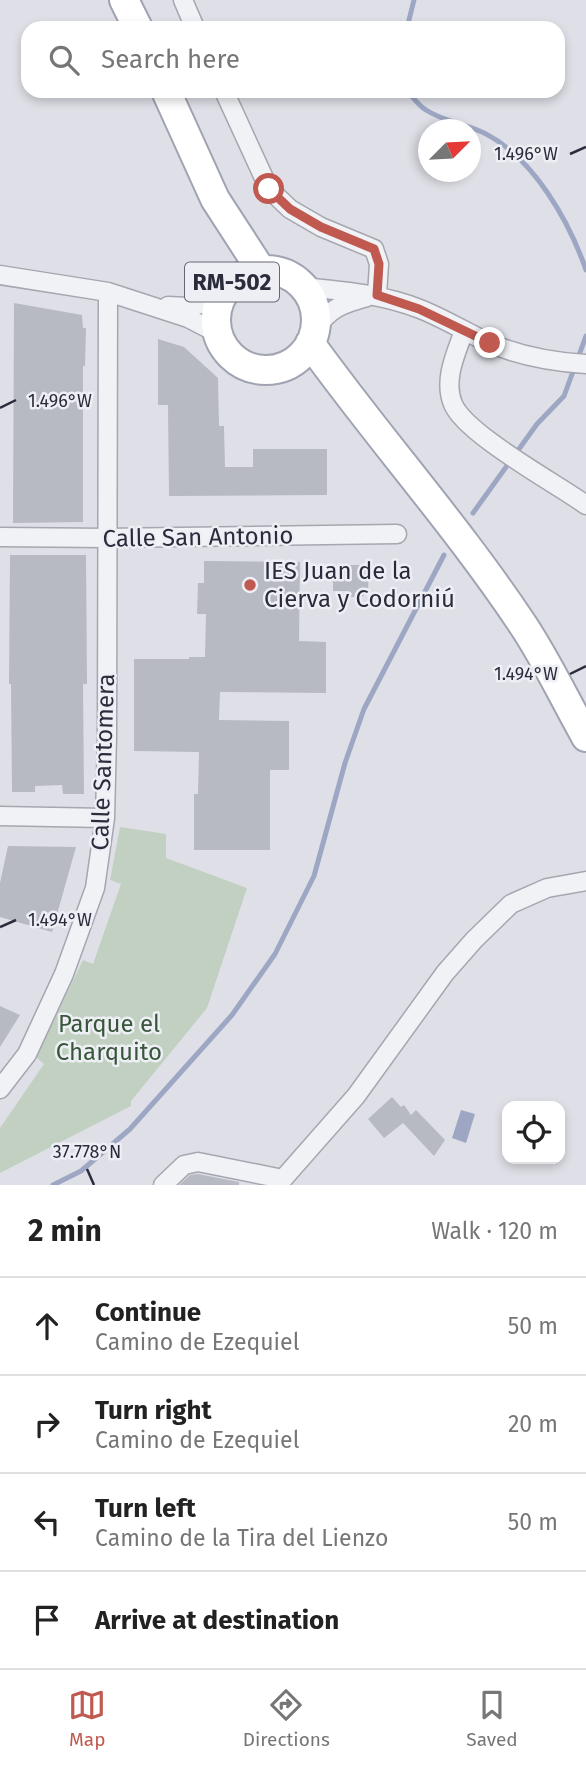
<!DOCTYPE html>
<html lang="en">
<head>
<meta charset="utf-8">
<style>
	body { margin:0; font-family:"Fira Sans",sans-serif; background:#f6f6f6; color:#222 }
	.controls { position:absolute; right:21px; bottom:21px; display:grid; overflow:hidden; border-radius:14px; box-shadow:0 4px 10px #0003 }
	.controls button { width:63px; height:63px; display:grid; place-items:center; padding:0; border:0; border-bottom:2px solid #e0e0e0; background:#fff; color:#222; font:35px sans-serif }
	.compass { position:absolute; left:418px; top:119px; width:63px; height:63px; border-radius:50%; background:#fff; box-shadow:0 4px 10px #0003; rotate:66deg }
	.stop { position:absolute; width:21px; height:21px; margin:-16px; border:5px solid #c05950; border-radius:50%; background:#fff }
	.stop.end { background:#c05950; border-color:#fff; box-shadow:0 2px 7px #0008 }
	.list { margin:0; padding:0; list-style:none }
	h2 { display:flex; justify-content:space-between; align-items:center; height:91px; margin:0; padding:0 28px; font-size:30px }
	h2 small { font-size:23px; font-weight:400; color:#767676 }
	.list li { display:grid; grid-template-columns:46px 1fr auto; gap:21px; align-items:center; box-sizing:border-box; height:98px; padding:0 28px; border-top:2px solid #e0e0e0 }
	.list b { display:block; font-size:26px; white-space:nowrap }
	.list p { margin:0; font-size:23px; white-space:nowrap; color:#767676 }
	.list em { font-size:23px; font-style:normal; color:#767676 }
	.icon { flex:none; width:38px; height:38px; fill:none; stroke:currentColor; stroke-width:2; stroke-linecap:round; stroke-linejoin:round }
	.map { position:relative; flex:none; width:586px; height:1185px; overflow:hidden }
	.search { position:absolute; background:#fff; box-shadow:0 4px 10px #0003; left:21px; right:21px; top:21px; height:77px; display:flex; align-items:center; gap:18px; box-sizing:border-box; padding:0 24px; border-radius:21px; color:#767676; font-size:26px }
	.sheet { height:483px; background:#fff }
	nav { display:flex; justify-content:space-around; align-items:center; box-sizing:border-box; height:98px; border-top:2px solid #e0e0e0; background:#fff; font-size:19px; color:#767676 }
	nav a { display:grid; justify-items:center; gap:4px }
	nav .on { color:#c05950 }
	.map>svg:first-child { display:block }
	.green { fill:#c1d0c1 }
	.water { fill:#9da7c3 }
	.lines { fill:none; stroke-linecap:round; stroke-linejoin:round }
	.stream { stroke:#9da7c3; stroke-width:5 }
	.building { fill:#b7b9c3 }
	.minor-casing { stroke:#a5a6b0; stroke-width:21 }
	.primary-casing { stroke:#a0a3b1; stroke-width:32 }
	.minor { stroke:#f1f2f5; stroke-width:18 }
	.primary { stroke:#fff; stroke-width:28 }
	.route { stroke:#c05950; stroke-width:9 }
	.ticks { fill:none; stroke:#2a2c3c; stroke-width:2.5 }
	.poi-dot { fill:#c05950; stroke:#eeeff5; stroke-width:2.5 }
	.labels { text-anchor:middle; stroke-width:5; stroke-linejoin:round; paint-order:stroke }
	.shield { fill:#eeeff5; stroke:#656674; stroke-width:2 }
	.shield-label { font-size:23px; font-weight:bold; fill:#2a2c3c }
	.street-label { font-size:24px; fill:#2a2c3c; stroke:#eeeff5 }
	.poi-label { font-size:24px; fill:#2a2c3c; stroke:#eeeff5; text-anchor:start }
	.park-label { font-size:24px; fill:#38563a; stroke:#eeeff5 }
	.ticks-label { font-size:18px; text-anchor:middle; fill:#2a2c3c; stroke:#eeeff5; stroke-width:5; stroke-linejoin:round; paint-order:stroke }
</style>
</head>
<body>
<div class="map">
<svg width="586" height="1185" viewBox="0 0 586 1185">
	<rect width="100%" height="100%" fill="#dfe0e7"/>
	<path class="green" d="M120,827L166,834V858L247,888L207,1008L131,1101V1106L0,1173V1128L44,1064L36,1057L83,960L93,964L121,884L110,880Z"/>
	<path class="water" d="M461,1110L475,1114L466,1143L452,1138Z"/>
	<g class="lines">
		<path class="stream" d="M407,28L414,0
			M407,91C413,97 419,106 426,110C444,122 468,124 486,134C534,159 569,221 586,270
			M473,513L537,424L564,396L586,336
			M53,1185L81,1171L130,1129L232,1015L275,954L314,876L345,763L364,709L444,555"/>
	</g>
	<path class="building" d="M14,303L82,315L83,328H86L85,366H83V522L13,523Z
		M158,339L184,347L218,378L219,426H224L225,467H253V449H327V495L169,496L168,405H158Z
		M10,555H86L87,684H83L84,794H63L62,785L35,786V792H12L11,684H9Z
		M204,561L300,562L299,641L326,642V693L220,692L219,720L289,721V770H270V850H194V794H198L199,752L134,751V659H189V657H205L206,614H197L198,583H204Z
		M341,565H369L368,592L362,597H348V591H333V572H341Z
		M8,846L76,847L52,932L0,917V883Z
		M0,1006L20,1015L0,1047Z
		M392,1097L401,1107L404,1105L411,1115L416,1110L445,1140L434,1156L403,1123L384,1138L368,1119Z
		M198,1174L239,1182V1185H179L190,1175Z"/>
	<g class="lines">
		<defs>
			<path id="minor" d="M183,0L195,28
				M224,91L269,189L290,209L321,227L374,249L379,264L377,295
				M0,275L108,292L188,318L217,333
				M304,287C343,291 382,294 420,309C443,318 464,331 487,342C519,356 552,362 586,364
				M168,306L189,307L220,299
				M315,329C331,308 341,304 367,297
				M464,331C456,353 443,380 453,404C465,434 557,484 586,505
				M0,537L106,538L397,534
				M0,816L105,818
				M0,1089L27,1054L64,974L95,888L105,818L107,736L108,292
				M163,1185L184,1165L198,1162L283,1179L356,1096L445,973L474,940L511,904L547,888L586,881"/>
			<path id="primary" d="M124,0L138,28
				M166,91L215,199L261,270
				M216 320a50 50 0 1 1 100 0a50 50 0 1 1-100 0Z
				M310,343C379,439 458,527 523,625C547,661 565,700 586,737"/>
		</defs>
		<use href="#minor" class="minor-casing"/>
		<use href="#primary" class="primary-casing"/>
		<use href="#minor" class="minor"/>
		<use href="#primary" class="primary"/>
	</g>
	<g class="lines">
		<path class="route" d="M269,189L290,209L321,227L374,249L379,264L377,295L419,309L490,343"/>
	</g>
	<path class="ticks" d="M570,154L586,147M0,408L16,400M570,674L586,666M0,927L16,920M87,1169L94,1185"/>
	<circle class="poi-dot" cx="250" cy="585" r="7"/>
	<g class="labels">
		<rect class="shield" x="185" y="262.5" width="94" height="39" rx="5"/>
		<g class="shield-label">
			<text x="232" y="290">RM-502</text>
		</g>
		<g class="street-label">
			<text transform="translate(198 537) rotate(-1)" y="8">Calle San Antonio</text>
			<text transform="translate(103 762) rotate(-88)" y="8">Calle Santomera</text>
		</g>
		<g class="poi-label">
			<text x="264" y="579">IES Juan de la<tspan x="264" dy="28">Cierva y Codorniú</tspan></text>
		</g>
		<g class="park-label">
			<text x="109" y="1032">Parque el<tspan x="109" dy="28">Charquito</tspan></text>
		</g>
	</g>
	<g class="ticks-label">
		<text x="526" y="160">1.496°W</text>
		<text x="60" y="407">1.496°W</text>
		<text x="526" y="680">1.494°W</text>
		<text x="60" y="926">1.494°W</text>
		<text x="87" y="1158">37.778°N</text>
	</g>
</svg>
<div class="controls">
<button><svg class="icon" aria-label="locate" viewBox="0 0 24 24"><circle cx="12" cy="12" r="6"/><path d="M12 2v4M12 18v4M2 12h4M18 12h4"/></svg></button>
</div>
<svg class="compass" viewBox="-18 -18 36 36"><path d="M0-13l5 13h-10z" fill="#e53935"/><path d="M0 13l5-13h-10z" fill="#767676"/></svg>
<div class="stop" style="left:269px;top:189px"></div>
<div class="stop end" style="left:490px;top:343px"></div>
<div class="search"><svg class="icon" aria-label="search" viewBox="0 0 24 24"><circle cx="10" cy="10" r="6"/><path d="M15 15l6 6"/></svg>Search here</div>
</div>
<section class="sheet">
<h2>2 min<small>Walk · 120 m</small></h2>
<ul class="list">
<li><svg class="icon" aria-label="ahead" viewBox="0 0 24 24"><path d="M12 20V5M6 11l6-6 6 6"/></svg><div><b>Continue</b><p>Camino de Ezequiel</p></div><em>50 m</em></li>
<li><svg class="icon" aria-label="right" viewBox="0 0 24 24"><path d="M7 20v-9h11M14 6l5 5-5 5"/></svg><div><b>Turn right</b><p>Camino de Ezequiel</p></div><em>20 m</em></li>
<li><svg class="icon" aria-label="left" viewBox="0 0 24 24"><path d="M17 20v-9H6M10 6l-5 5 5 5"/></svg><div><b>Turn left</b><p>Camino de la Tira del Lienzo</p></div><em>50 m</em></li>
<li><svg class="icon" aria-label="arrive" viewBox="0 0 24 24"><path d="M6 21V4h12l-3 4 3 4H6"/></svg><div><b>Arrive at destination</b></div></li>
</ul>
</section>
<nav>
<a class="on"><svg class="icon" aria-label="map" viewBox="0 0 24 24"><path d="M3 6l6-2 6 2 6-2v14l-6 2-6-2-6 2zM9 4v14M15 6v14"/></svg>Map</a>
<a><svg class="icon" aria-label="directions" viewBox="0 0 24 24"><path d="M12 3l9 9-9 9-9-9zM9 14v-3h6M13 9l2 2-2 2"/></svg>Directions</a>
<a><svg class="icon" aria-label="saved" viewBox="0 0 24 24"><path d="M7 4h10v16l-5-4-5 4z"/></svg>Saved</a>
</nav>
</body>
</html>
